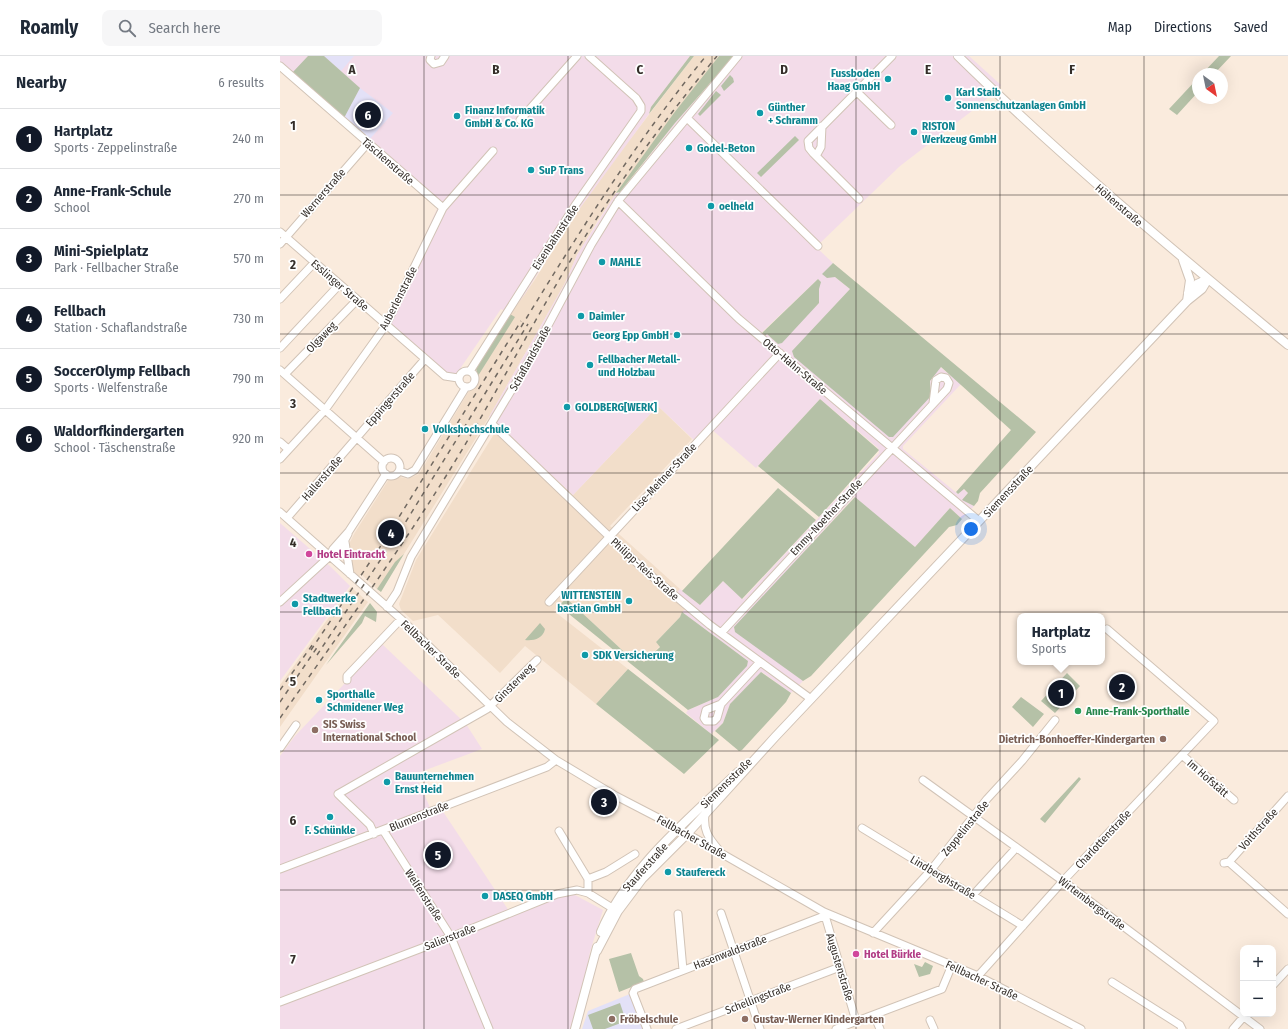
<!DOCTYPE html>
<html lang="en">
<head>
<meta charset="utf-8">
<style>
	body { margin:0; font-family:"Fira Sans Condensed",sans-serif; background:#f6f6f7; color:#1f2937 }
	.controls { position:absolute; right:12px; bottom:12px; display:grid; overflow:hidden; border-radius:8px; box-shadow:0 4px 16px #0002 }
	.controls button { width:36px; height:36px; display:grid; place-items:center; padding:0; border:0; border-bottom:1px solid #e0e1e3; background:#fff; color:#1f2937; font:20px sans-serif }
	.compass { position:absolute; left:912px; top:12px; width:36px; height:36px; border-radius:50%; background:#fff; box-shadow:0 4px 16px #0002; rotate:147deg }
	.you { position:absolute; left:691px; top:473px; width:14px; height:14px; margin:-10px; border:3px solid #fff; border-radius:50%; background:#1a73e8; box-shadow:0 0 0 6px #1a73e833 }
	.badge { display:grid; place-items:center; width:26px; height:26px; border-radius:50%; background:#111827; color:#fff; font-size:13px; font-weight:700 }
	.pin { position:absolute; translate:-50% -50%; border:2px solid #fff; box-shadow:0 1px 4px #0006 }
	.popup { position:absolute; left:737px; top:557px; width:88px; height:52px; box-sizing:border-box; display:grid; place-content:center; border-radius:8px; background:#fff; filter:drop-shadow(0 1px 3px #0005); font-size:13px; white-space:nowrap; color:#747a83 }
	.popup b { font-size:15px; color:#1f2937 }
	.popup::after { content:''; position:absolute; left:50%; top:100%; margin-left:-8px; border:8px solid transparent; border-top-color:#fff }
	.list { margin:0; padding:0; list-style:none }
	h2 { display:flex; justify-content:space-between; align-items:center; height:52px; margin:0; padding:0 16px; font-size:17px }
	h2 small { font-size:13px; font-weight:400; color:#747a83 }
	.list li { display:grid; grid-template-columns:26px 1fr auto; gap:12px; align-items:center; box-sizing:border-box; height:60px; padding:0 16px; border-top:1px solid #e0e1e3 }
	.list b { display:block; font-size:15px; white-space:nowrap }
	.list p { margin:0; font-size:13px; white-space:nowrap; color:#747a83 }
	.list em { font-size:13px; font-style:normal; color:#747a83 }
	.icon { flex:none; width:22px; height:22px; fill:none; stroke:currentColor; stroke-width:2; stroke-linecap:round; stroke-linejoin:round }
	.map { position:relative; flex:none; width:1008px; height:973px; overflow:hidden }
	header { display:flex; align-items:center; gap:24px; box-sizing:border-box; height:56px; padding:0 20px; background:#fff; border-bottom:1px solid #e0e1e3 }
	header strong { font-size:19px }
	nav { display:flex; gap:22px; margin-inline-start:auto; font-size:14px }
	.search { width:280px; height:36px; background:#f6f6f7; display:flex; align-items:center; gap:10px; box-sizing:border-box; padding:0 14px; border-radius:8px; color:#747a83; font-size:15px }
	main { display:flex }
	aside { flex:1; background:#fff }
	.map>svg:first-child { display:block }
	.built { fill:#f2deca }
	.industrial { fill:#f3dce9; fill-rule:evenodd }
	.education { fill:#e3e1f7 }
	.green { fill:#b5c1a7 }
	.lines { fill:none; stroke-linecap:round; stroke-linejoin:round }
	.minor-casing { stroke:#d1c3b6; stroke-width:9 }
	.major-casing { stroke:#d1c3b6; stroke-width:10 }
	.minor { stroke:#fff; stroke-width:7 }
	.major { stroke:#fff; stroke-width:8 }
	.rail { stroke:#716961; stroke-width:1.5; stroke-dasharray:5 5; stroke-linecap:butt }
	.grid { fill:none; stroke:#342e29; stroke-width:1; stroke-opacity:0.55 }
	.culture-dot { fill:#0f9aa8; stroke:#fff; stroke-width:1.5 }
	.hotel-dot { fill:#d1479c; stroke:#fff; stroke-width:1.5 }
	.leisure-dot { fill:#2e9e5b; stroke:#fff; stroke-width:1.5 }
	.education-dot { fill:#8d6e63; stroke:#fff; stroke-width:1.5 }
	.labels { text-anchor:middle; stroke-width:3.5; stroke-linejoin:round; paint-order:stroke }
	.culture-label { font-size:11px; font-weight:bold; fill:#0d838f; stroke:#fff; text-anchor:start }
	.street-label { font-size:11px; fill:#342e29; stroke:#fff }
	.hotel-label { font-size:11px; font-weight:bold; fill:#b23c85; stroke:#fff; text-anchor:start }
	.leisure-label { font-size:11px; font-weight:bold; fill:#27864d; stroke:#fff; text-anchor:start }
	.education-label { font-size:11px; font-weight:bold; fill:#785e54; stroke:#fff; text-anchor:start }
	.grid-label { font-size:13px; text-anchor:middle; font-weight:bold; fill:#342e29; stroke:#fff; stroke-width:3.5; stroke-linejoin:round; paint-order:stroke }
</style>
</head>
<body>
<header>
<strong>Roamly</strong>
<div class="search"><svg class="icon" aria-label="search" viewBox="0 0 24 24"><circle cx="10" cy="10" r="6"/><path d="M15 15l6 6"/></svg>Search here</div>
<nav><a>Map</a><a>Directions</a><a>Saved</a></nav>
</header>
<main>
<aside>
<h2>Nearby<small>6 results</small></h2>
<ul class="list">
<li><span class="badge">1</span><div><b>Hartplatz</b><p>Sports · Zeppelinstraße</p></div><em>240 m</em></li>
<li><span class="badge">2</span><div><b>Anne-Frank-Schule</b><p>School</p></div><em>270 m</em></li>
<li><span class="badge">3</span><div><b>Mini-Spielplatz</b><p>Park · Fellbacher Straße</p></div><em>570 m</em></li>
<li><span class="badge">4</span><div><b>Fellbach</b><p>Station · Schaflandstraße</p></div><em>730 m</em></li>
<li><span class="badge">5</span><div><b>SoccerOlymp Fellbach</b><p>Sports · Welfenstraße</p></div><em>790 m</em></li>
<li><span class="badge">6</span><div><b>Waldorfkindergarten</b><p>School · Täschenstraße</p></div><em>920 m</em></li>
</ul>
</aside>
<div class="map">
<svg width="1008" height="973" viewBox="0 0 1008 973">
	<rect width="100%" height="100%" fill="#faebdd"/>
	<path class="built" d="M414,0H439L369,92L318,164L297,199L285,227L209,361L124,498L97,533L81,518L79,521L73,515L67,492L74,478L109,423L120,421L128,423L139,418L189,335L196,329L198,320L234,261L230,258L254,225L292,163L338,99Z
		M378,350L412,383L330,470L400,533L392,542L405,553L400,561L376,586L380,590L364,607L355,606L286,542L274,555L348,613L316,648L245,590L220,617L158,559L133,565L121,554L119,548L136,504L219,370L293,439Z
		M71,531L88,546L0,671V629Z"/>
	<path class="industrial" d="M0,0H410L371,51L369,58L292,163L245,238L230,258L221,253L173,323L105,265L158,151L0,13Z
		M454,0H689L721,29L701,48L620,110L536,191L553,207L543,218L555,221L570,233L513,295L651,340L650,325L660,311L681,328L623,390V393L678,438L683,433L688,437L683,444L694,450L682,463L670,452L635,491L574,441L454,573L523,625L511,637L482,616L450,648L443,667L431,678L406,657L408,654L438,641L468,605L402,556L405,553L392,542L400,533L420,549L443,525L463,543L599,397L598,392L540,343L476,412L430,372L416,386L378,350L293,439L209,361L285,227L297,199L336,137L341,136L395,67ZM538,223L539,229V247L498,288L487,278H480Z
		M0,467L51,511L70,530L0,625Z
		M102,588L186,668L202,693L135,718L153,758L162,754L231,858L278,840L295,839L323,854L310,896L298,957L293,973H0V700L15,680Z"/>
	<path class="education" d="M44,0H74L61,15Z
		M80,32L113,57L89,84L64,62Z
		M350,938L363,973H302L308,955Z"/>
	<path class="green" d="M28,0H44L80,32L64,62L12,17Z
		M410,0H414L369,58L371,51Z
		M439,0H454L395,67L340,136L336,137L394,57Z
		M939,0H951L934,18H922Z
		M450,19L453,22L454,26L444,35L441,30Z
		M918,22V36L897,59L889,53Z
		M436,35L441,39L420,60L418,58Z
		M515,80L519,84L481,121L477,117Z
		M553,207L756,376L700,437L698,445L694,450L682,444L688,437L684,433L678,438L676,436L731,374L661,311L650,325L651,340L613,381H609L514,301L512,295L570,233L555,221L547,222L542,218Z
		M538,223L541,226L539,233V247L502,287L498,288L487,278L483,282L480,279Z
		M230,258L235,261L198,320L196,313Z
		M540,343L599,394L539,461L478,410Z
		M498,432L536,464L462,543L443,525L420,549L402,535Z
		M575,441L635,491L670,452L682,463L677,469L669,471L531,620L523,625L455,576L454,571Z
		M124,498L101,536L97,533L115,506Z
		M286,542L355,606L359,602L364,606L380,591L376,586L400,561L402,556L468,605L467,610L438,641L408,654L279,550Z
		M90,547L97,556L96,566L85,560L82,567L46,609Z
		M260,567L265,573C263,583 253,585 245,584Z
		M348,613L439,684L404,718L316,648Z
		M481,616L511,637L506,646L462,694L459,695L435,675L443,667L450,648Z
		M787,617L800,630L775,657L761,645Z
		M741,641L764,658L753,671L732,651Z
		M799,721L801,723L765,767L760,763Z
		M351,897L359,920L363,923L364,926L339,936L329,903Z
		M645,906L653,910L650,918L639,921L634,908L642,911Z
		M340,947L346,965L325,973H313L308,959Z"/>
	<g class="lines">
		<defs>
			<path id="minor" d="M151,0L150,4L154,8L161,6L165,0
				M0,10L163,152
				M576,35L611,69
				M407,62L538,190
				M240,64L297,0
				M536,100L541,91L542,70
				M579,143L533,97L529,92L528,85L612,0
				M338,145L459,263L699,465
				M0,176L165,320L178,322
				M0,188L88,87
				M0,243L34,207
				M0,292L59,229
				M0,314L104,406
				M179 323a8 8 0 1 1 16 0a8 8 0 1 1-16 0Z
				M190,315L296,148L361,55V50L356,42L309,0
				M5,318L77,244
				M212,368L362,512L430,569L531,643
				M0,386L8,393
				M102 411a9 9 0 1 1 18 0a9 9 0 1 1-18 0Z
				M0,403L45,354L106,269L163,152L213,95
				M119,415L128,418L135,414L186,331
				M0,456L121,563L227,666L276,704L336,740L390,768L544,856L698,920L801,973
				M7,462L145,303
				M65,486L70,518
				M50,500L60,493L68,478
				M0,546L50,500L53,493L69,475L106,418
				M269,546L500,297
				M107,551L117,536L131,501L249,305L311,189L338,145L458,0
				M441,577L667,333L669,327L666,322L661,321L656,324L653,347
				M67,624V620L121,563
				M441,648L437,662L434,665H426L424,662L426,654L441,648L480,606
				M0,692L16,669
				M902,699L954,744
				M643,724L783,825L980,973
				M425,758C423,774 428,781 438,793
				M582,772L743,870
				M103,774L171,881L209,973
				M279,775L308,823V837
				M94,778L90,769L58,738L207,653L257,604
				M949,806L1008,740
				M944,807L949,806L1008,858
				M0,813L267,711L276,704
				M308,823L326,816L355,798
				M693,839L736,792
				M544,856L576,965
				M441,857L480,973
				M398,858L403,914
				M593,877L651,814L707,743L742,705L775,664
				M698,920L783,825L934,665L827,573
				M832,926L900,969L902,973
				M993,929L1008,913
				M0,946L171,881L277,838L297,834L308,837L337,855
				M594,959L600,973
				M650,964L654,973
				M367,973L353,937L355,933L544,860
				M396,973L560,911
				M556,973L662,933L672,909
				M953,973L966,958"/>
			<path id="major" d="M678,0C783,103 895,196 1008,289
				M903,204L910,224L907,245
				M908,237L917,228L928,223
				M321,876C347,813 410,762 458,716
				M317,895L338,855L362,823L407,778L495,681L907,245L922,233L928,223
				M295,973L317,891"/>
		</defs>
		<use href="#minor" class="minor-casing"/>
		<use href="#major" class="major-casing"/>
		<use href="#minor" class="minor"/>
		<use href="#major" class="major"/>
		<path class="rail" d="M241,271C298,178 356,85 426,0
			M31,594L104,485L241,265
			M37,599L125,467L248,268
			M0,634L33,588
			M0,646L38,590
			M0,662C58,579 118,498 171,412C217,337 257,258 303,184C343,120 389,58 437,0"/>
	</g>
	<path class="grid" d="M144,0V973M288,0V973M432,0V973M576,0V973M720,0V973M864,0V973M0,139H1008M0,278H1008M0,417H1008M0,556H1008M0,695H1008M0,834H1008"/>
	<g class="culture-dot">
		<circle cx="608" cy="23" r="4"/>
		<circle cx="668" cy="42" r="4"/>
		<circle cx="480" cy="57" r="4"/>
		<circle cx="177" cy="60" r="4"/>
		<circle cx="634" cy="76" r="4"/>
		<circle cx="409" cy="92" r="4"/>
		<circle cx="251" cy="114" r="4"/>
		<circle cx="431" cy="150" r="4"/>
		<circle cx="322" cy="206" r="4"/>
		<circle cx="301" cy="260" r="4"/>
		<circle cx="397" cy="279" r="4"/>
		<circle cx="310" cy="309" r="4"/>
		<circle cx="287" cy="351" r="4"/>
		<circle cx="145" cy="373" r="4"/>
		<circle cx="349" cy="545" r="4"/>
		<circle cx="15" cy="548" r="4"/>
		<circle cx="305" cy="599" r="4"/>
		<circle cx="39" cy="644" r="4"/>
		<circle cx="107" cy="726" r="4"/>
		<circle cx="50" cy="761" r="4"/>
		<circle cx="388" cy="816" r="4"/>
		<circle cx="205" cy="840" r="4"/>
	</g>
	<g class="hotel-dot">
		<circle cx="29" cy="498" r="4"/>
		<circle cx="576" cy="898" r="4"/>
	</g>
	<circle class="leisure-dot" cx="798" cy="655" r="4"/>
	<g class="education-dot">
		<circle cx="35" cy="674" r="4"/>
		<circle cx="883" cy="683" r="4"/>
		<circle cx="332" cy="963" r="4"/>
		<circle cx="465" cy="963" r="4"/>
	</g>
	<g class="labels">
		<g class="culture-label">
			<text x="600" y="21" text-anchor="end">Fussboden<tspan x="600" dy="13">Haag GmbH</tspan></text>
			<text x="676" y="40">Karl Staib<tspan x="676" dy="13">Sonnenschutzanlagen GmbH</tspan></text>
			<text x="488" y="55">Günther<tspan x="488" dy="13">+ Schramm</tspan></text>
			<text x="185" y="58">Finanz Informatik<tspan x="185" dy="13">GmbH &amp; Co. KG</tspan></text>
			<text x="642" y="74">RISTON<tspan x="642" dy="13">Werkzeug GmbH</tspan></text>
			<text x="417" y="96">Godel-Beton</text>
			<text x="259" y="118">SuP Trans</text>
			<text x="439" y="154">oelheld</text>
			<text x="330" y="210">MAHLE</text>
			<text x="309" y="264">Daimler</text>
			<text x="389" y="283" text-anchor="end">Georg Epp GmbH</text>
			<text x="318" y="307">Fellbacher Metall-<tspan x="318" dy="13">und Holzbau</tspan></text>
			<text x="295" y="355">GOLDBERG[WERK]</text>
			<text x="153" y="377">Volkshochschule</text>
			<text x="341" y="543" text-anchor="end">WITTENSTEIN<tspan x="341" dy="13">bastian GmbH</tspan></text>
			<text x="23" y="546">Stadtwerke<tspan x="23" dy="13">Fellbach</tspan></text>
			<text x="313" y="603">SDK Versicherung</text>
			<text x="47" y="642">Sporthalle<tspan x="47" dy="13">Schmidener Weg</tspan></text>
			<text x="115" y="724">Bauunternehmen<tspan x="115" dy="13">Ernst Heid</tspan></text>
			<text x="50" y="778" text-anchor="middle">F. Schünkle</text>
			<text x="396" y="820">Staufereck</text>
			<text x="213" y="844">DASEQ GmbH</text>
		</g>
		<g class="street-label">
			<text transform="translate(108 105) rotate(41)" y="4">Täschenstraße</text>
			<text transform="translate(43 137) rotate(-49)" y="4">Wernerstraße</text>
			<text transform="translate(839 149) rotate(41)" y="4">Höhenstraße</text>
			<text transform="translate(275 181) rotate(-57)" y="4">Eisenbahnstraße</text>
			<text transform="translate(60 229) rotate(41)" y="4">Esslinger Straße</text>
			<text transform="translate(118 242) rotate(-63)" y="4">Auberlenstraße</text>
			<text transform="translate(41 281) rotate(-46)" y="4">Olgaweg</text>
			<text transform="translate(250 302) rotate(-61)" y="4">Schaflandstraße</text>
			<text transform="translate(515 310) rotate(40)" y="4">Otto-Hahn-Straße</text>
			<text transform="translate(110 343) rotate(-49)" y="4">Eppingerstraße</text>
			<text transform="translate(384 421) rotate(-47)" y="4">Lise-Meitner-Straße</text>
			<text transform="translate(42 422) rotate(-49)" y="4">Hallerstraße</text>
			<text transform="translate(728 435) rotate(-47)" y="4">Siemensstraße</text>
			<text transform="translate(546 461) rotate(-47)" y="4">Emmy-Noether-Straße</text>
			<text transform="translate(365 513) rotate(42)" y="4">Philipp-Reis-Straße</text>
			<text transform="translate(151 593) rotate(44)" y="4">Fellbacher Straße</text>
			<text transform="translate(234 627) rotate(-45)" y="4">Ginsterweg</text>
			<text transform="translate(928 722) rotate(41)" y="4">Im Hofstätt</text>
			<text transform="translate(446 727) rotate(-44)" y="4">Siemensstraße</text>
			<text transform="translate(139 760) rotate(-22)" y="4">Blumenstraße</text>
			<text transform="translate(685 772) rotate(-51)" y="4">Zeppelinstraße</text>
			<text transform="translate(978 773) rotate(-48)" y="4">Voithstraße</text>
			<text transform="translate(412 781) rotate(29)" y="4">Fellbacher Straße</text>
			<text transform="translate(823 783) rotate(-47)" y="4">Charlottenstraße</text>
			<text transform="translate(365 811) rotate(-48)" y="4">Stauferstraße</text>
			<text transform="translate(663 821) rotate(31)" y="4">Lindberghstraße</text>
			<text transform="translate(144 839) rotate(57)" y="4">Welfenstraße</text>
			<text transform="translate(812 847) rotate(37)" y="4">Wirtembergstraße</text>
			<text transform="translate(170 881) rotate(-21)" y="4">Salierstraße</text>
			<text transform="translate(450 896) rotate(-21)" y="4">Hasenwaldstraße</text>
			<text transform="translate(560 911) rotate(73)" y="4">Augustenstraße</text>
			<text transform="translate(702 924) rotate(25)" y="4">Fellbacher Straße</text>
			<text transform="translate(478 942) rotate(-21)" y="4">Schellingstraße</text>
		</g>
		<g class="hotel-label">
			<text x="37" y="502">Hotel Eintracht</text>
			<text x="584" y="902">Hotel Bürkle</text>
		</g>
		<g class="leisure-label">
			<text x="806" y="659">Anne-Frank-Sporthalle</text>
		</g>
		<g class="education-label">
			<text x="43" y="672">SIS Swiss<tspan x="43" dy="13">International School</tspan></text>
			<text x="875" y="687" text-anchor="end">Dietrich-Bonhoeffer-Kindergarten</text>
			<text x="340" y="967">Fröbelschule</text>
			<text x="473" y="967">Gustav-Werner Kindergarten</text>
		</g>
	</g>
	<g class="grid-label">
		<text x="72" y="18">A</text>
		<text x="216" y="18">B</text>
		<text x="360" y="18">C</text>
		<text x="504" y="18">D</text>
		<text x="648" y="18">E</text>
		<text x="792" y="18">F</text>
		<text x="13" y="74">1</text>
		<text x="13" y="213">2</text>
		<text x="13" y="352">3</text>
		<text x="13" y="491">4</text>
		<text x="13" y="630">5</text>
		<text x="13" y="769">6</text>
		<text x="13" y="908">7</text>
	</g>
</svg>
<div class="controls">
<button>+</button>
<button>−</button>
</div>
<svg class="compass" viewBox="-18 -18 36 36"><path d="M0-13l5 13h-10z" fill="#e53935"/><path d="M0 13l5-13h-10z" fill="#747a83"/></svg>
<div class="you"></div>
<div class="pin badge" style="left:781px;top:637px">1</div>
<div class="popup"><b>Hartplatz</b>Sports</div>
<div class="pin badge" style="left:842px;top:631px">2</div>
<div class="pin badge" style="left:324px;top:746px">3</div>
<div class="pin badge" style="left:111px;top:477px">4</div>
<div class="pin badge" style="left:158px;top:799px">5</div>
<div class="pin badge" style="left:88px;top:59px">6</div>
</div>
</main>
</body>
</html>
